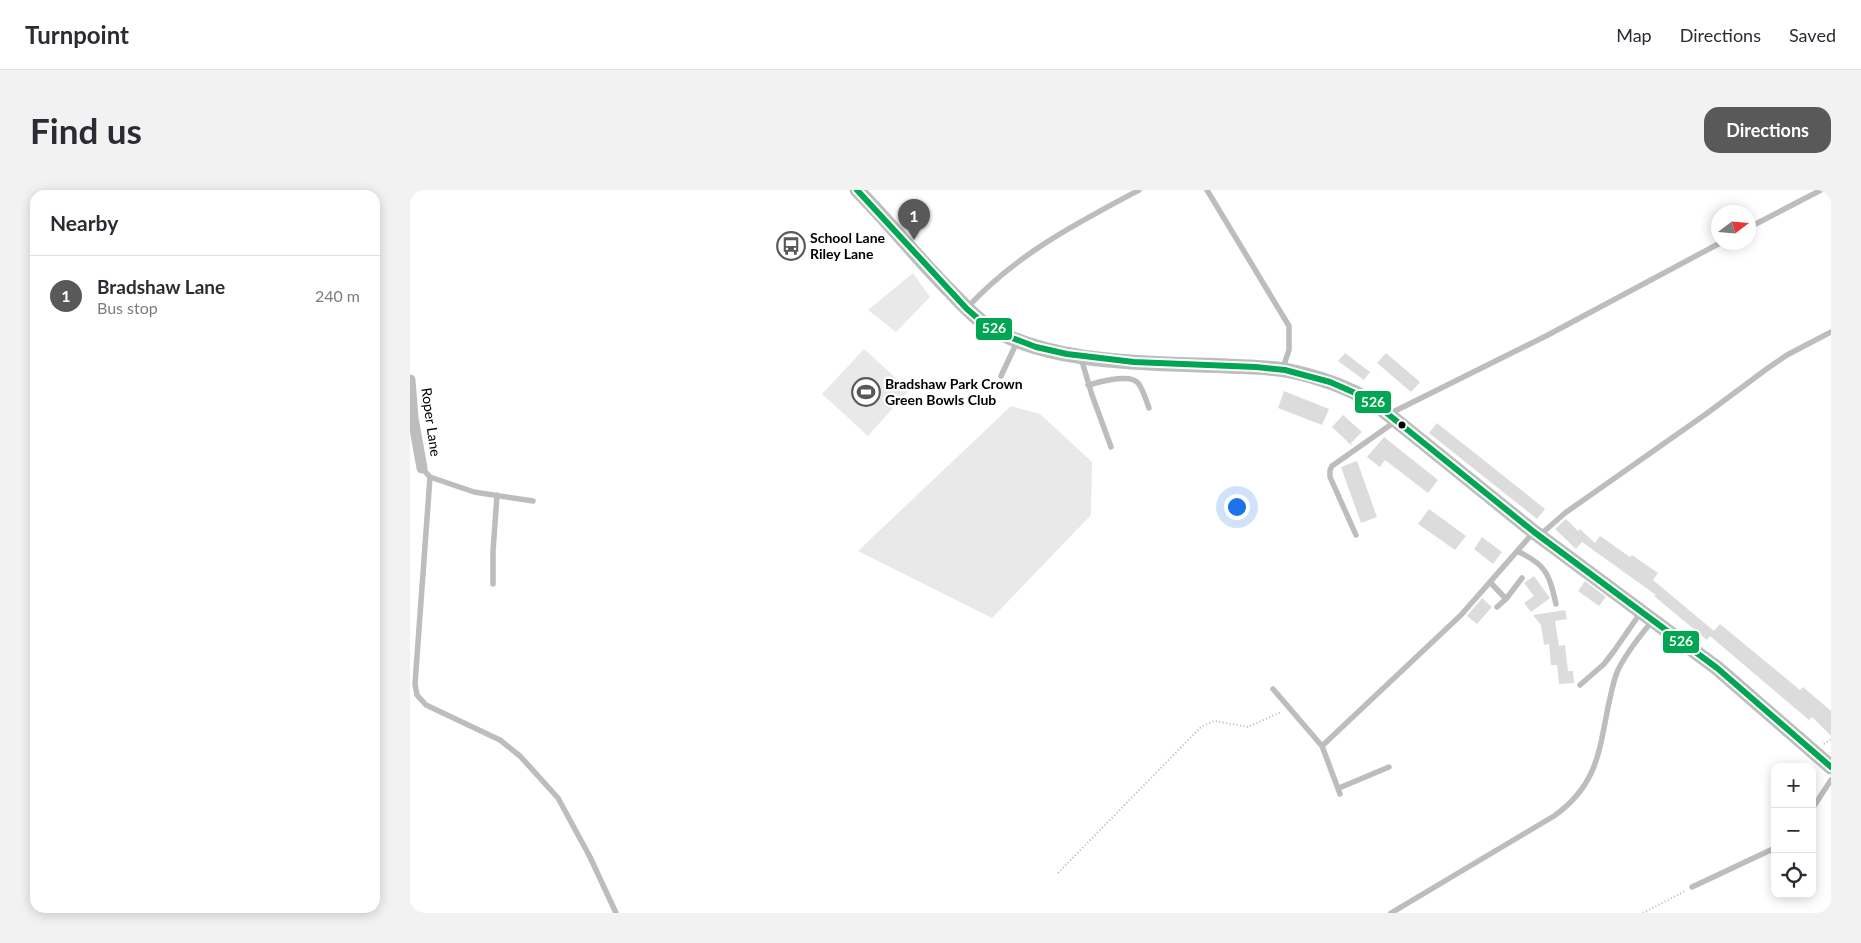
<!DOCTYPE html>
<html lang="en">
<head>
<meta charset="utf-8">
<style>
	body { margin:0; font-family:Lato,sans-serif; background:#f2f2f3; color:#2b2b33 }
	.controls { position:absolute; right:15px; bottom:15px; display:grid; overflow:hidden; border-radius:10px; box-shadow:0 2px 12px #0003 }
	.controls button { width:45px; height:45px; display:grid; place-items:center; padding:0; border:0; border-bottom:1px solid #e1e1e2; background:#fff; color:#2b2b33; font:25px sans-serif }
	.compass { position:absolute; left:1301px; top:15px; width:45px; height:45px; border-radius:50%; background:#fff; box-shadow:0 2px 12px #0003; rotate:74deg }
	.you { position:absolute; left:826px; top:316px; width:18px; height:18px; margin:-12px; border:4px solid #fff; border-radius:50%; background:#1a73e8; box-shadow:0 0 0 8px #1a73e833 }
	.badge { display:grid; place-items:center; width:32px; height:32px; border-radius:50%; background:#595959; color:#fff; font-size:16px; font-weight:700 }
	.pin { position:absolute; translate:-50% -41px; filter:drop-shadow(0 1px 2px #0008) }
	.pin::after { content:''; position:absolute; top:26px; width:18px; height:15px; background:inherit; clip-path:polygon(0 0,100% 0,50% 100%) }
	.list { margin:0; padding:0; list-style:none }
	h2 { display:flex; justify-content:space-between; align-items:center; height:65px; margin:0; padding:0 20px; font-size:21px }
	h2 small { font-size:16px; font-weight:400; color:#7c7c81 }
	.list li { display:grid; grid-template-columns:32px 1fr auto; gap:15px; align-items:center; box-sizing:border-box; height:80px; padding:0 20px; border-top:1px solid #e1e1e2 }
	.list b { display:block; font-size:19px; white-space:nowrap }
	.list p { margin:0; font-size:16px; white-space:nowrap; color:#7c7c81 }
	.list em { font-size:16px; font-style:normal; color:#7c7c81 }
	.icon { flex:none; width:28px; height:28px; fill:none; stroke:currentColor; stroke-width:2; stroke-linecap:round; stroke-linejoin:round }
	.map { position:relative; flex:none; width:1421px; height:723px; overflow:hidden; border-radius:15px }
	header { display:flex; align-items:center; gap:30px; box-sizing:border-box; height:70px; padding:0 25px; background:#fff; border-bottom:1px solid #e1e1e2 }
	header strong { font-size:24px }
	nav { display:flex; gap:28px; margin-inline-start:auto; font-size:18px }
	.intro { display:flex; align-items:center; justify-content:space-between; box-sizing:border-box; height:120px; padding:0 30px }
	h1 { margin:0; font-size:35px }
	.button { padding:12px 22px; border-radius:15px; background:#595959; color:#fff; font-size:18px; font-weight:700 }
	main { display:flex; gap:30px; padding:0 30px }
	aside { flex:1; background:#fff; border-radius:15px; box-shadow:0 2px 12px #0003 }
	.map>svg:first-child { display:block }
	.green { fill:#e9e9e9 }
	.building { fill:#dcdcdc }
	.lines { fill:none; stroke-linecap:round; stroke-linejoin:round }
	.path { stroke:#b8b8b8; stroke-width:2; stroke-dasharray:1 2.5; stroke-linecap:butt }
	.service { stroke:#bdbdbd; stroke-width:5.5 }
	.minor { stroke:#bdbdbd; stroke-width:11 }
	.tertiary { stroke:#bdbdbd; stroke-width:15 }
	.bus-1-casing { stroke:#fff; stroke-width:10 }
	.bus-1 { stroke:#00a651; stroke-width:6 }
	.bus-dot { fill:#000; stroke:#fff; stroke-width:2 }
	.labels { text-anchor:middle; stroke-width:4.5; stroke-linejoin:round; paint-order:stroke }
	.poi-label { font-size:14px; font-weight:bold; fill:#000; stroke:#fff; text-anchor:start }
	.street-label { font-size:14px; fill:#000; stroke:#fff }
	.line-badge { stroke:#fff; stroke-width:2 }
	.badge-label { font-size:14px; text-anchor:middle; font-weight:bold; fill:#fff }
</style>
</head>
<body>
<header>
<strong>Turnpoint</strong>
<nav><a>Map</a><a>Directions</a><a>Saved</a></nav>
</header>
<div class="intro"><h1>Find us</h1><a class="button">Directions</a></div>
<main>
<aside>
<h2>Nearby<small></small></h2>
<ul class="list">
<li><span class="badge">1</span><div><b>Bradshaw Lane</b><p>Bus stop</p></div><em>240 m</em></li>
</ul>
</aside>
<div class="map">
<svg width="1421" height="723" viewBox="0 0 1421 723">
	<rect width="100%" height="100%" fill="#fff"/>
	<path class="green" d="M503,83L520,107L486,142L458,120Z
		M454,159L499,200L458,246L412,204Z
		M601,216L630,224L682,272L681,325L582,428L448,361Z"/>
	<path class="building" d="M935,163L960,182L954,190L928,171Z
		M976,163L1010,192L1001,202L967,173Z
		M874,201L919,219L912,235L868,218Z
		M933,225L952,242L941,253L942,256L922,237Z
		M1027,233L1135,319L1127,329L1019,243Z
		M974,247L1028,290L1018,303L975,270L970,277L957,267Z
		M947,271L967,327L951,333L931,277Z
		M1019,319L1056,346L1045,360L1008,334Z
		M1156,329L1168,341L1170,339L1185,353L1190,346L1220,367L1222,365L1248,383L1243,390L1304,441L1310,434L1390,500L1393,497L1421,521V546L1402,527L1399,530L1300,446L1297,450L1244,406L1246,405L1172,352L1166,359L1145,339Z
		M1072,347L1092,362L1083,374L1064,359Z
		M1124,386L1140,408L1121,422L1114,413L1124,406L1114,393Z
		M1175,391L1196,407L1189,416L1168,401Z
		M1072,408L1082,417L1067,434L1057,426Z
		M1155,420L1157,429L1145,431L1149,456L1155,455L1158,481H1163L1164,493L1149,494L1147,475H1141L1139,454L1134,455L1131,435L1123,425Z"/>
	<g class="lines">
		<path class="path" d="M1414,554L1421,549
			M648,683L791,537L804,531L838,537L871,522
			M1233,723L1275,701"/>
		<path class="service" d="M797,0L879,136V160L873,178
			M1338,38L1411,0
			M557,118C605,65 667,33 729,0
			M671,168L682,205L701,257
			M591,186L607,152
			M678,195C690,192 720,183 728,193C733,199 736,210 739,218
			M979,224L1136,146L1312,52
			M12,278L20,287L5,494L7,505L16,515L90,550L110,566L148,608L180,667L206,723
			M20,287L64,302L123,311
			M946,345L920,287V280L922,276L986,231
			M1130,345L1155,323L1296,224L1358,178L1377,165L1421,142
			M1107,361C1137,375 1139,384 1146,414
			M1080,392L1096,409
			M83,394V361L87,305
			M1087,417L1096,409L1112,388
			M1170,495L1194,474L1204,461L1231,422
			M863,499L912,556L930,604
			M912,556L1051,425L1123,343
			M929,598L979,577
			M1402,619L1421,590
			M1282,697L1365,658
			M981,723L1144,626C1186,596 1189,564 1198,517C1201,505 1203,491 1208,480C1217,462 1230,446 1243,430"/>
		<path class="minor" d="M0,190L3,228L12,278"/>
		<path class="tertiary" d="M447,0C477,30 504,64 534,95C546,107 558,121 572,132C633,176 745,173 818,176C837,177 856,177 875,180C906,186 935,196 963,212L1124,342L1307,478L1421,577"/>
		<defs>
			<path id="bus-1" d="M447,0L557,119L572,132L597,146L626,157L657,164L724,172L846,177L875,180L920,192L952,206L963,212L1124,342L1307,478L1421,577"/>
		</defs>
		<use href="#bus-1" class="bus-1-casing"/>
		<use href="#bus-1" class="bus-1"/>
	</g>
	<defs>
		<symbol id="bus-ring" viewBox="-11 -11 22 22"><circle r="9.5" fill="#fff" stroke="#595959" stroke-width="1.5"/><path d="M-5-6H5V4H4V6H2V4H-2V6H-4V4H-5ZM-3.5-4V0h7V-4ZM-3.5 1.2v1.5H-2V1.2ZM2 1.2v1.5H3.5V1.2Z" fill="#595959"/></symbol>
		<symbol id="stadium-ring" viewBox="-11 -11 22 22"><circle r="9.5" fill="#fff" stroke="#595959" stroke-width="1.5"/><path d="M0-5a6.5 5 0 1 0 0 10a6.5 5 0 1 0 0-10ZM-3.5-1.8h7v3.6h-7Z" fill="#595959"/></symbol>
	</defs>
	<g fill-rule="evenodd">
		<use href="#bus-ring" x="365" y="40" width="32" height="32"/>
		<use href="#stadium-ring" x="440" y="186" width="32" height="32"/>
	</g>
	<circle class="bus-dot" cx="992" cy="235" r="4.5"/>
	<g class="labels">
		<g class="poi-label">
			<text x="400" y="53">School Lane<tspan x="400" dy="16">Riley Lane</tspan></text>
			<text x="475" y="199">Bradshaw Park Crown<tspan x="475" dy="16">Green Bowls Club</tspan></text>
		</g>
		<g class="street-label">
			<text transform="translate(21 232) rotate(82)" y="5">Roper Lane</text>
		</g>
	</g>
	<g class="line-badge">
		<rect x="565" y="127" width="38" height="24" rx="5" fill="#00a651"/>
		<rect x="944" y="200" width="38" height="24" rx="5" fill="#00a651"/>
		<rect x="1252" y="440" width="38" height="24" rx="5" fill="#00a651"/>
	</g>
	<g class="badge-label">
		<text x="584" y="143">526</text>
		<text x="963" y="217">526</text>
		<text x="1271" y="456">526</text>
	</g>
</svg>
<div class="controls">
<button>+</button>
<button>−</button>
<button><svg class="icon" aria-label="locate" viewBox="0 0 24 24"><circle cx="12" cy="12" r="6"/><path d="M12 2v4M12 18v4M2 12h4M18 12h4"/></svg></button>
</div>
<svg class="compass" viewBox="-18 -18 36 36"><path d="M0-13l5 13h-10z" fill="#e53935"/><path d="M0 13l5-13h-10z" fill="#7c7c81"/></svg>
<div class="you"></div>
<div class="pin badge" style="left:504px;top:50px">1</div>
</div>
</main>
</body>
</html>
